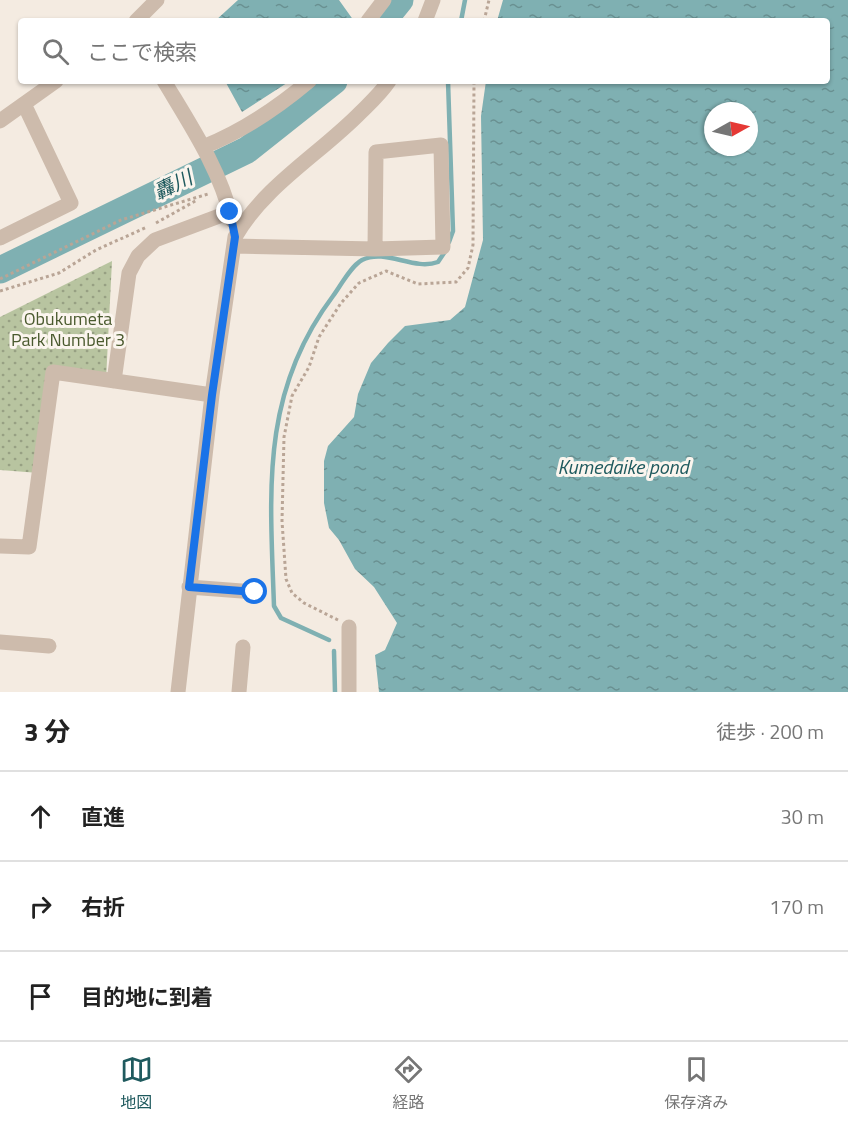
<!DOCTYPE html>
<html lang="ja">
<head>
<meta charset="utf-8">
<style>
	body { margin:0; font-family:"Titillium Web","Noto Sans JP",sans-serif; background:#f6f6f6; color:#222 }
	.compass { position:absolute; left:704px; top:102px; width:54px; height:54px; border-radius:50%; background:#fff; box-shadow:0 2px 4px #0004; rotate:82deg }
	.stop { position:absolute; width:18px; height:18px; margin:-14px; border:4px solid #1a73e8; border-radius:50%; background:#fff }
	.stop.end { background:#1a73e8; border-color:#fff; box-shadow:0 2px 6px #0008 }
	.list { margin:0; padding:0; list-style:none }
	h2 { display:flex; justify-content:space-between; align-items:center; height:78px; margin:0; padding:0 24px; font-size:26px }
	h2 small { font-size:20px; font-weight:400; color:#767676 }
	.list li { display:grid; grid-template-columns:39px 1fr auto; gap:18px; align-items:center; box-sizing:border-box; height:90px; padding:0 24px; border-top:2px solid #e0e0e0 }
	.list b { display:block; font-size:22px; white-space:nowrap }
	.list em { font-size:20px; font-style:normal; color:#767676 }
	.icon { flex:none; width:33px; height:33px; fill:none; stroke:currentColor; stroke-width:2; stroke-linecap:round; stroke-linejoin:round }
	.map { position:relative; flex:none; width:848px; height:692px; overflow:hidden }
	.search { position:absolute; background:#fff; box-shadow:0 2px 4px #0004; left:18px; right:18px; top:18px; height:66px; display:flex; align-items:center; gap:15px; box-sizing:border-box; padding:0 21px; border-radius:6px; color:#767676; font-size:22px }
	.sheet { height:348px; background:#fff }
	nav { display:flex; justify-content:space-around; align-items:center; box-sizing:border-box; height:84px; border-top:2px solid #e0e0e0; background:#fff; font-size:16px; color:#767676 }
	nav a { display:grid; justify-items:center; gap:3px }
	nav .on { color:#1f5a5e }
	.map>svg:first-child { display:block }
	.park { fill:url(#park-dots) }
	.water { fill:url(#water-ripples); fill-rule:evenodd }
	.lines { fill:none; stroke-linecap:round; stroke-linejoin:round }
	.stream { stroke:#7fb0b2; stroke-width:4.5 }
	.river { stroke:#7fb0b2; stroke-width:27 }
	.path { stroke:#b9a596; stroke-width:3; stroke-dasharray:3 3; stroke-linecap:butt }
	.minor { stroke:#cdbbac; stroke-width:15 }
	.route { stroke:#1a73e8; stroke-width:8 }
	.labels { text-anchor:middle; stroke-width:6; stroke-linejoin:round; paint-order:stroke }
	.park-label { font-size:18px; fill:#4a5a2e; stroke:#fbf5ee }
	.water-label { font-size:20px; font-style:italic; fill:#1f5a5e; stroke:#fbf5ee }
</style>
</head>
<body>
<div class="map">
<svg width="848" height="692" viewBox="0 0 848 692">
	<defs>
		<pattern id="park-dots" width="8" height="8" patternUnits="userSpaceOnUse" patternTransform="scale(1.5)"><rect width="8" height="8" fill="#b8c4a0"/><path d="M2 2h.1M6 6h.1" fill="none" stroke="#97a083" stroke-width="1.8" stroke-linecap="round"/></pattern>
		<pattern id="water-ripples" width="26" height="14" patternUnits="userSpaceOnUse" patternTransform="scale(1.5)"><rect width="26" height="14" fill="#7fb0b2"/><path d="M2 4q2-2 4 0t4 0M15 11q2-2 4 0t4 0" fill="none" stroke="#699091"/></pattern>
	</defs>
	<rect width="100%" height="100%" fill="#f4ebe1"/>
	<path class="park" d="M112,261L106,380L49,366L39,473L0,470V317Z"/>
	<path class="water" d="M238,0H339L354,21H215Z
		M503,0H848V692H379L375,655L385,650L397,623L374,587L355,569L339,540L329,528L324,503V461L328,446L354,417L358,394L371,363L388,343L405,326L450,320L465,307L483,240L481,116L486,81H827V21H497ZM713,111H749V147H713Z
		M225,81H290L242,112Z"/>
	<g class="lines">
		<path class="stream" d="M461,21L465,0
			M448,81L453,231L449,242
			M329,640L281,618L274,606C270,491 260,393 333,296C341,285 351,266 362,260C386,248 413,271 438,262L446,250
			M334,651L335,692"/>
		<path class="river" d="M383,21L400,0
			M0,270L247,150L334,81"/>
		<path class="path" d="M484,21L489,0
			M156,223L197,200
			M0,279L121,220L208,194
			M0,291L59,273L96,250L147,227
			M338,620L304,603L292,593L286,579L282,521L284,437L292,396L309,367L319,337L341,303L359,283L386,271L418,284L456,282L468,268L473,245L474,81"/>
		<path class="minor" d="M136,21L157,0
			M368,21L384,0
			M425,21L433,0
			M164,81C191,126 220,169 232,220
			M0,121L56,81
			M203,147C243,131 277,108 309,81
			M0,238L71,203L24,104
			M234,246L375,249L443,247L441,145L376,152L375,249
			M114,381L129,273L138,256L155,240L230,212
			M0,546L29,547L53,372L212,395
			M189,587L255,592
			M0,642L49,646
			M178,692L212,395L235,237C265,185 320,154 361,112C371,102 381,93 389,81
			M239,692L243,647
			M349,692V627"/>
	</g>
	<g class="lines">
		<path class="route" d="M230,212L235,237L212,395L189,587L255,592"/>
	</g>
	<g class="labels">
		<g class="park-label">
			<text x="68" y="325">Obukumeta<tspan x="68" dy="21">Park Number 3</tspan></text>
		</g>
		<g class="water-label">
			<text transform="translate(173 185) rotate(-26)" y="7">轟川</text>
			<text x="623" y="474">Kumedaike pond</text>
		</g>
	</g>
</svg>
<svg class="compass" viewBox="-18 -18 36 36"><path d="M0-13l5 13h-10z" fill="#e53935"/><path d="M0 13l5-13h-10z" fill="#767676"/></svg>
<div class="stop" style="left:255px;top:592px"></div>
<div class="stop end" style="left:230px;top:212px"></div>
<div class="search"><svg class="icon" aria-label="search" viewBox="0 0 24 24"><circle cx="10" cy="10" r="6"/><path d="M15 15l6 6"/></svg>ここで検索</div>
</div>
<section class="sheet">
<h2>3 分<small>徒歩 · 200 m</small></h2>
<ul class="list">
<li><svg class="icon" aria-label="ahead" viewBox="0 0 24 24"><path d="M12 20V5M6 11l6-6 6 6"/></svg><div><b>直進</b></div><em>30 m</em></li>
<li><svg class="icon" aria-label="right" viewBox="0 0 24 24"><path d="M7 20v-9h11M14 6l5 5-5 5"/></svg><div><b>右折</b></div><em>170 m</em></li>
<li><svg class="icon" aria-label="arrive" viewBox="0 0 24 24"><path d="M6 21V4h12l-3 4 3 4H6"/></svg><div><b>目的地に到着</b></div></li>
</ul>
</section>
<nav>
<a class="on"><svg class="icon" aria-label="map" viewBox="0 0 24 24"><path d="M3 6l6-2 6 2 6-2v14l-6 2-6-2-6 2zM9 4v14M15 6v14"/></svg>地図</a>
<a><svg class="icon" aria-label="directions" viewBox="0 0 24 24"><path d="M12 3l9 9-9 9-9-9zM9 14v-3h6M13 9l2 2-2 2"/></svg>経路</a>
<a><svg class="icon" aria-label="saved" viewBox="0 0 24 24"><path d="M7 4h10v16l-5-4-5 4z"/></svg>保存済み</a>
</nav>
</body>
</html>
